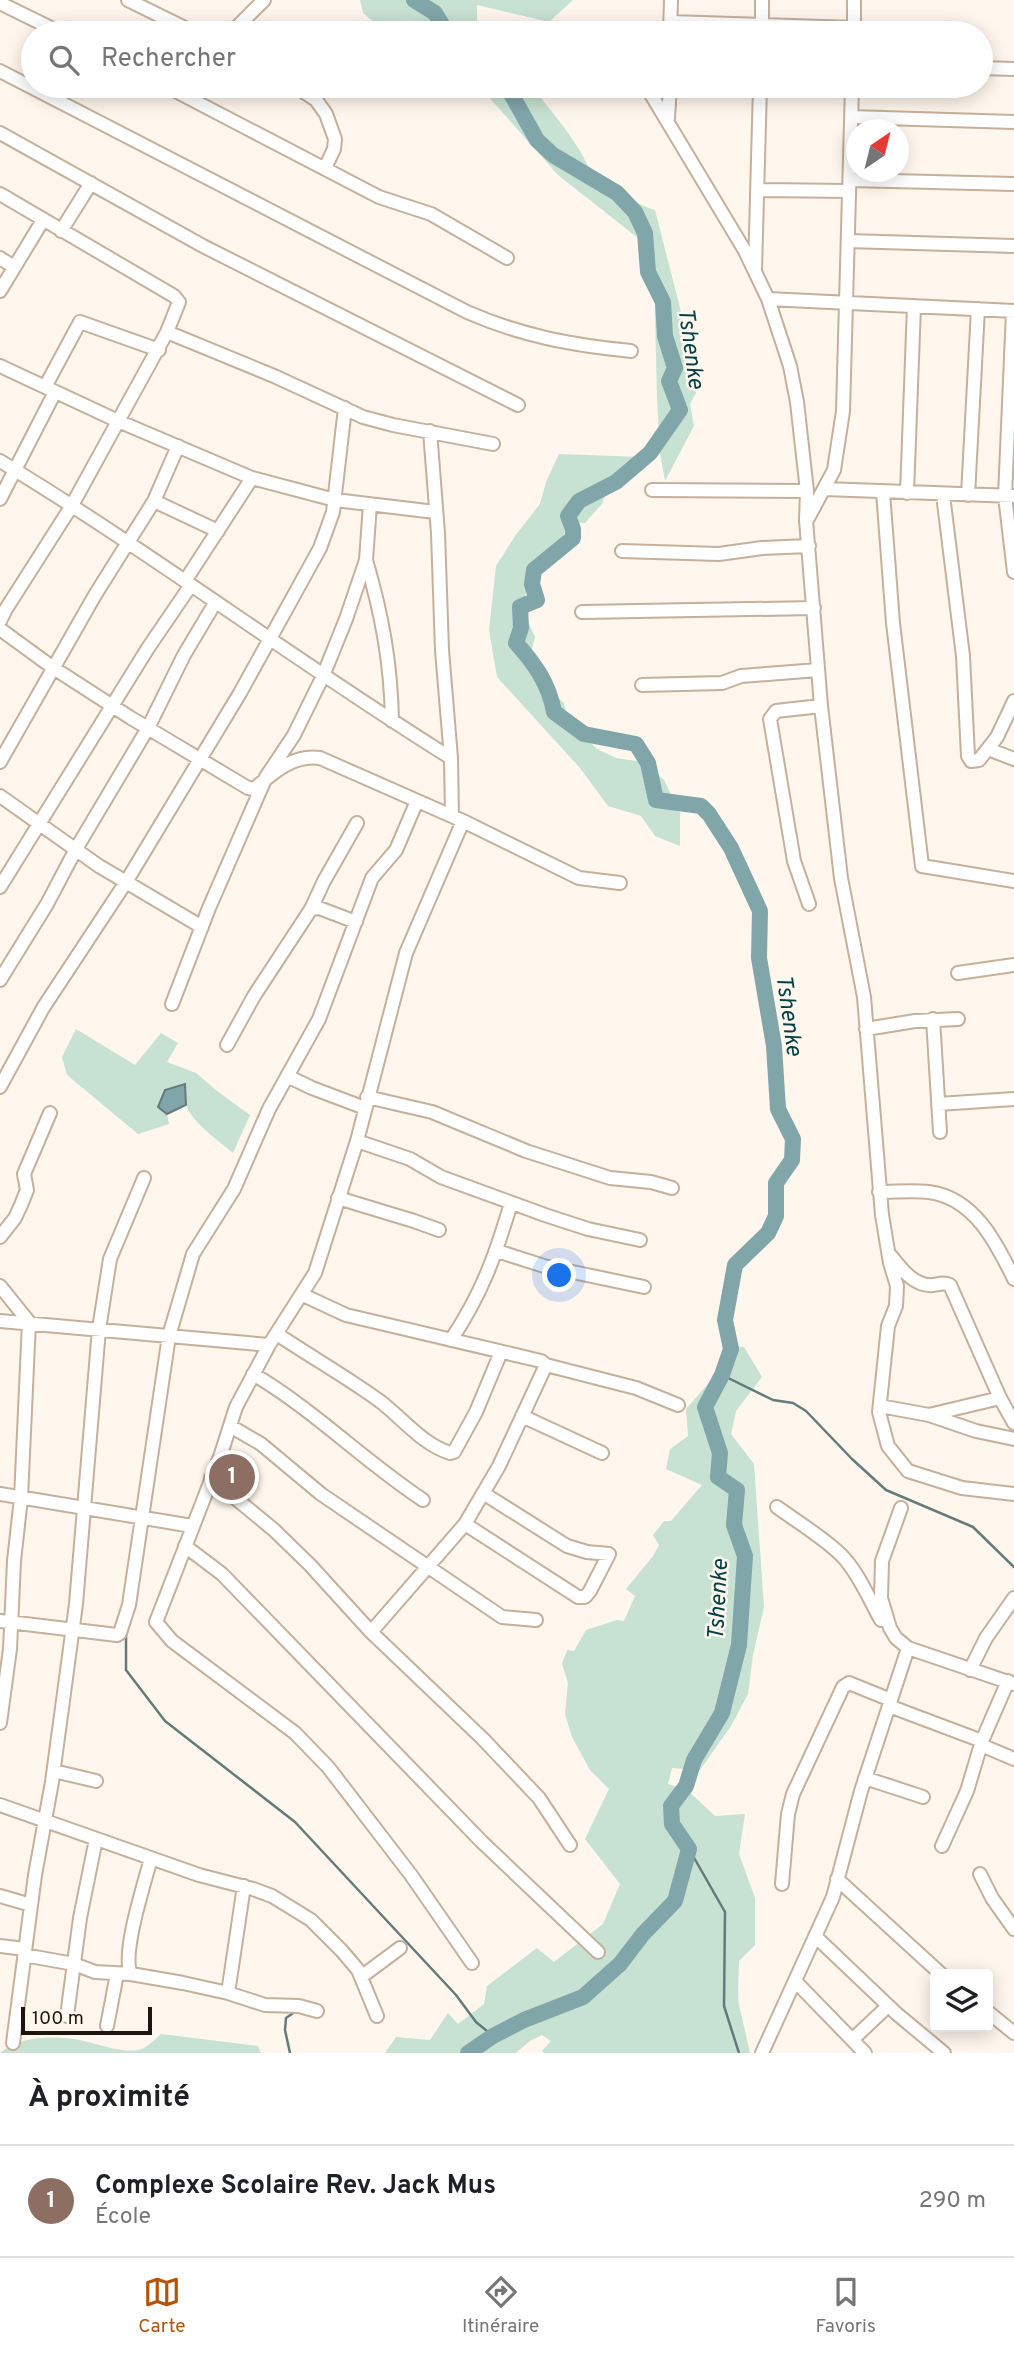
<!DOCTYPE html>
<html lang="fr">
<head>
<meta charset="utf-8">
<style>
	body { margin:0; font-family:Overpass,sans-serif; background:#f2f2f2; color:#202124 }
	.controls { position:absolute; right:21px; bottom:21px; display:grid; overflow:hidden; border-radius:7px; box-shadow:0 4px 18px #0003 }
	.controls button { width:63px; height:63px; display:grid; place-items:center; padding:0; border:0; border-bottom:2px solid #e0e0e0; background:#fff; color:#202124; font:35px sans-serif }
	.compass { position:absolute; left:846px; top:119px; width:63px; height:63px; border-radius:50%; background:#fff; box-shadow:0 4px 18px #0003; rotate:35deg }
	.scale { position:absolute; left:21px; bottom:18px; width:131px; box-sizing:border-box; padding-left:7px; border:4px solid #1e160e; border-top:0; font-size:19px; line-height:24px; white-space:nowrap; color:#1e160e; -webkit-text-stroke:5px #fff6ed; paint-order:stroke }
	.you { position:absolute; left:560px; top:1276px; width:24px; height:24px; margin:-18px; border:5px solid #fff; border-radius:50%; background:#1a73e8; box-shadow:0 0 0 10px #1a73e833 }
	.badge { display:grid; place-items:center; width:46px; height:46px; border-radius:50%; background:#b45309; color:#fff; font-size:23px; font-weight:700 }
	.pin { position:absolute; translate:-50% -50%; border:4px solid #fff; box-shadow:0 2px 7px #0006 }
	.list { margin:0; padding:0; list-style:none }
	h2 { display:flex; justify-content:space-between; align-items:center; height:91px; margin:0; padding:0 28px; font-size:30px }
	h2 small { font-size:23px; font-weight:400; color:#757577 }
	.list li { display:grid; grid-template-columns:46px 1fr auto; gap:21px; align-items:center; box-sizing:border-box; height:112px; padding:0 28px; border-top:2px solid #e0e0e0 }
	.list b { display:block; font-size:26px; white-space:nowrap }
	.list p { margin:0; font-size:23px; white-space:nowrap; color:#757577 }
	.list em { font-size:23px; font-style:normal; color:#757577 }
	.icon { flex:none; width:38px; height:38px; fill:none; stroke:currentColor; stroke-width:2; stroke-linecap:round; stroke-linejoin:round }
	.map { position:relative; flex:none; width:1014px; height:2053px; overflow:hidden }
	.search { position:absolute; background:#fff; box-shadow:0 4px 18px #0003; left:21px; right:21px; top:21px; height:77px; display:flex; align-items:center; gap:18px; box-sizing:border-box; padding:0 24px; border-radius:38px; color:#757577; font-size:26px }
	.sheet { height:203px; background:#fff }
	nav { display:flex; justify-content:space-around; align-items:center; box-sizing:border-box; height:98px; border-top:2px solid #e0e0e0; background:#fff; font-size:19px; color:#757577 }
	nav a { display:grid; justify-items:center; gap:4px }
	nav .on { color:#b45309 }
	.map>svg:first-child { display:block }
	.green { fill:#c7e1d3 }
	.water { fill:#81a6a9; stroke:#637b7a; stroke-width:2 }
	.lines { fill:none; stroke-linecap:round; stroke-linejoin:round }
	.stream { stroke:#637b7a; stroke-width:2.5 }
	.river { stroke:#81a6a9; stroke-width:16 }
	.minor-casing { stroke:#c5b09b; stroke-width:16 }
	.minor { stroke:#fff; stroke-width:12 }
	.labels { text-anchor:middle; stroke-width:5; stroke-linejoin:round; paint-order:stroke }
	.water-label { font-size:23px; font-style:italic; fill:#034045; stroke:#fff6ed }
</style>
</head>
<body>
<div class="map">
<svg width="1014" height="2053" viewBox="0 0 1014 2053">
	<rect width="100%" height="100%" fill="#fff6ed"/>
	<path class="green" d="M360,0H573L549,22L477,5V33H434C417,14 402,21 381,28L363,13Z
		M479,86H531C548,107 566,128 580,151C583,156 585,161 588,166C604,186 631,202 655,210L689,343L696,393L690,404L694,426L665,481L660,453L657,398L654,273L643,242L558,175Z
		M559,454L641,457L638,470L611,478L602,504L585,523H569L556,551L539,560L525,596L526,617L535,637L530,657L548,689L564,703L567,719L597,749L616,758L643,762L664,780L680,813V846L655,836L641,816L608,806L580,768L497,677L489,630L496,566L515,536L540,504L546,482Z
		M76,1029L135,1065L161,1033L178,1043L167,1062L196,1073L217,1091L250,1115L233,1153C220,1142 193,1123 187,1107C184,1100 185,1091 184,1084L165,1090L158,1107L167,1114L169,1124L138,1134L67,1075L62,1057Z
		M725,1346L744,1347L762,1377L736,1411L731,1434L754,1464L764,1607L753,1655L748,1694L731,1726L700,1770L672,1768L668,1784L687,1790L715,1816L745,1814L739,1854L755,1898V1945L739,1961L738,2000L750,2053H544L542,2051L551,2041L542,2035L530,2041L516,2053H385L396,2037L430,2040L448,2013L458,2024L484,2004L487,1986L537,1948L554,1962L603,1924L620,1884L585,1839L609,1789L590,1770L572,1737L565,1714L568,1683L562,1664L567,1650L574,1651L586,1630L617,1620L624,1621L635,1596L626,1589L653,1556L659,1545L653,1535L664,1521H671L702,1485L666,1469L670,1449L688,1436L686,1409L713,1378Z
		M161,2034L258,2046L261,2053H0C19,2035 59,2035 84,2041C101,2045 122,2053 139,2050C146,2049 155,2039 161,2034Z"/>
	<path class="water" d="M185,1084L186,1105L167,1114L158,1107L165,1090Z"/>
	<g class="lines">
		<path class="stream" d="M722,1375L773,1400L793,1403L806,1411L852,1459L886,1490L973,1527L1014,1567
			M126,1631V1670L165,1721L295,1822L456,1995L476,2022L493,2036
			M689,1849L725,1912L724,2006L739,2053
			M290,2053L285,2030L286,2018L296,2011"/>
		<path class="river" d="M414,0L435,13L447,33
			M468,2053L493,2036L524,2020L583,1997L620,1964L643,1934L675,1901L689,1849L672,1824L671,1806L686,1786L694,1760L722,1713L739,1645L745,1556L734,1525L737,1490L718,1477L720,1453L705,1407L722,1375L731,1349L725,1320L735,1265L768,1233L776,1216V1183L792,1160L793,1139L778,1109L774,1046L759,958L760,911L731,848L709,814L701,806L656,800L648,763L636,744L584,734L554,712C549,684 535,664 516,643L521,628L520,607L537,600L532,584L534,570L573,538V529L568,516L579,501L616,482L650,453L680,410L669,381L675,368L665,336L663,302L648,272L645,233L635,212L617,193L553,155L537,140L510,92L504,86"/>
		<defs>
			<path id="minor" d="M128,0L195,33
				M0,3L61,33
				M670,22L854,28
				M231,33L264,0
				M670,33L671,0
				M762,33V0
				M854,33V0
				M981,68L1014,69
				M0,71L467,312C522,336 571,345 631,351
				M166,86L379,197L431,214L507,258
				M295,86L316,100L326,114L335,139L334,149L325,168
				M646,86L745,251L768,299L790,366L797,402L807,491L806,520L821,706L841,878L864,997L882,1215L890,1263L897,1286L896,1306L888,1326L879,1412L888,1446L908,1471L962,1488L1014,1494
				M851,117L1014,122
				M668,118L670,86
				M0,133L203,246L518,405
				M850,180L1014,184
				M758,190L849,191
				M0,194L174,296L179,302L167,332L274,376L363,417L393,425L493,444
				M61,231L91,183
				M848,241L1014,246
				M0,258L14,267
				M755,270L760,86
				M0,291L43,220
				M768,299L1014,311
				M1013,311L1005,496L1014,572
				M0,366L118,421L252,478L335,500L435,512
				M45,387L80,322L159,350
				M430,431L438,533L442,650L451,758L452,816
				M0,461C154,554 298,663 451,758
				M825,489L1014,496
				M652,490L807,491
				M883,492L893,623L922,866L1014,881
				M907,493L914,306
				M943,495L963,656L968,756L971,761L979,760L997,737L1014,701
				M968,495L978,309
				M0,499L55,392
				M154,501L218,531
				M807,520L834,470L843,411L852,86
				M622,551L719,554L762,548L809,546
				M366,560C382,615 391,663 392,721
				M185,581L252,478
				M582,612L814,608
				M0,621L6,609L71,507L167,332
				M0,629L52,667L131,718L248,788L254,789C273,773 293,754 320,758L463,821L579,878L620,883
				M642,685L722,683L741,676L818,670
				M988,749L1014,759
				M0,762L95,595L154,501L178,446
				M0,796L99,866L202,927
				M463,821L406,953L357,1141L315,1273L269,1345L236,1407L220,1457L156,1622L172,1641L295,1733L328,1767L411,1875L472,1963
				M0,887L148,648L191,585
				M809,904L794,861L770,719L776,711L821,706
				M311,909L324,881L357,823
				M958,973L1014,965
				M0,980L47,904L76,849L148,728L184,655L215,603
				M172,1004L209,908L266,777L294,735L323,676L346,619L366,560L370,504
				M933,1019L940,1132
				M866,1029L915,1021L958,1019
				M227,1045L254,996L311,909L319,908L356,922
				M287,1076L312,1088L365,1108
				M0,1087L43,1008L126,882L240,693L320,548L333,512L345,408
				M367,1097L432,1112L526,1151L610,1178L651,1182L672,1188
				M938,1104L1014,1099
				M357,1141L410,1159L441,1177L545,1215L588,1229L640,1240
				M879,1192C895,1192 913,1190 929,1192C974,1198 996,1242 1014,1279
				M338,1198L414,1221L439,1230
				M0,1237L15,1218L21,1205L27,1190L24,1174L50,1113
				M497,1251L544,1266L644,1287
				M891,1256C901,1269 915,1287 933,1285C941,1284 943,1282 950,1285L1000,1398L1014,1423
				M0,1286L29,1322L21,1498L14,1561L10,1649L0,1723
				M303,1295L346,1315L541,1361L546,1365L636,1388L678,1405
				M0,1321L269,1345
				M277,1334C311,1357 347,1377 381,1402C403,1419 422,1444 450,1453L454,1452L476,1412L501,1352
				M451,1340C482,1293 495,1257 511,1203
				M253,1374C314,1410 364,1461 423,1500
				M880,1406L929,1415L976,1431L1014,1439
				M929,1415L1000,1398
				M522,1416L602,1453
				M230,1426L261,1444L321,1494L502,1617L536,1620
				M211,1478L274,1530L310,1565L371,1632L483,1739L539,1798L570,1845
				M0,1494L192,1526
				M777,1507C796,1521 829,1541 844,1558C860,1576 869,1599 881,1620
				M901,1508L882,1561L881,1598L890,1628L896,1638L908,1648L1014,1684
				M465,1524L578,1597H585L590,1591L609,1554L587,1552L567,1546L483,1493
				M185,1546L222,1574L482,1842L598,1952
				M0,1621L117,1635L120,1633L129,1605L169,1336L193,1254L234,1189L269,1109L319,1019L372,878L396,850L417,801
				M371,1632L465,1524L499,1466L546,1365
				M970,1670L986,1638L1014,1598
				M889,1706L982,1741
				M981,1745L1014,1759
				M54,1771L96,1781
				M865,1778L923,1797
				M0,1805L199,1875L253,1889L272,1896L311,1920L342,1951L358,1970L377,2016
				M942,1846L967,1791L982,1741L1008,1681
				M980,1874L992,1898L1014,1929
				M837,1879L941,1974
				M782,1884L788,1814L793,1794L843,1687L849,1683L891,1700
				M0,1896L31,1905
				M815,1936L897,2014L944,2053
				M0,1946L25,1949
				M24,1955L74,1964L95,1972L131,1974L183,1983L228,1993L265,2005L299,2006L317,2011
				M131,1974C121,1954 145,1882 151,1858
				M361,1977L400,1948
				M795,1981L865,2053
				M228,1993L244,1886
				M988,2012L1014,2033
				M67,2016L80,1918L96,1839
				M107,2026L117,1974
				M852,2040L888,2006
				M13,2043L35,1875L52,1782L76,1604L99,1329L110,1259L144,1178
				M762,2053L833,1897L861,1791L908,1648"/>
		</defs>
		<use href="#minor" class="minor-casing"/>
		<use href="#minor" class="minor"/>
	</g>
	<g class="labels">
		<g class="water-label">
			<text transform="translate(692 348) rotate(82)" y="8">Tshenke</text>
			<text transform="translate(790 1015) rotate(82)" y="8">Tshenke</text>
			<text transform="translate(717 1600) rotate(-87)" y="8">Tshenke</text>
		</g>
	</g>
</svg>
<div class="controls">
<button><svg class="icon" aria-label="layers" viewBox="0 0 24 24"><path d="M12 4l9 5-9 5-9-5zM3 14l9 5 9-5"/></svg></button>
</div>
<svg class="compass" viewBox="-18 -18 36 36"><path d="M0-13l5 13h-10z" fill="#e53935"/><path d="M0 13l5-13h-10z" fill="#757577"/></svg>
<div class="scale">100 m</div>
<div class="you"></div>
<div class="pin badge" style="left:232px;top:1477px;background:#8d6e63">1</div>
<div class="search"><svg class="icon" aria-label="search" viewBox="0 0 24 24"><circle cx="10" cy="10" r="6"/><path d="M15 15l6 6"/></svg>Rechercher</div>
</div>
<section class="sheet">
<h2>À proximité<small></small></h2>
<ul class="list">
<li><span class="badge" style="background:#8d6e63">1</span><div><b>Complexe Scolaire Rev. Jack Mus</b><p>École</p></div><em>290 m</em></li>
</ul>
</section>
<nav>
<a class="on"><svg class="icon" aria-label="map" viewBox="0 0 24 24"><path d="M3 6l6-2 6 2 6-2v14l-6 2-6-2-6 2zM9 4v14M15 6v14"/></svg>Carte</a>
<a><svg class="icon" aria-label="directions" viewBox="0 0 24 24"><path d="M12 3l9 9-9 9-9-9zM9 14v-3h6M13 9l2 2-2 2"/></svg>Itinéraire</a>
<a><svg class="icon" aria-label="saved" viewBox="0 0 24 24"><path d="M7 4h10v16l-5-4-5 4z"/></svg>Favoris</a>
</nav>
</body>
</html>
